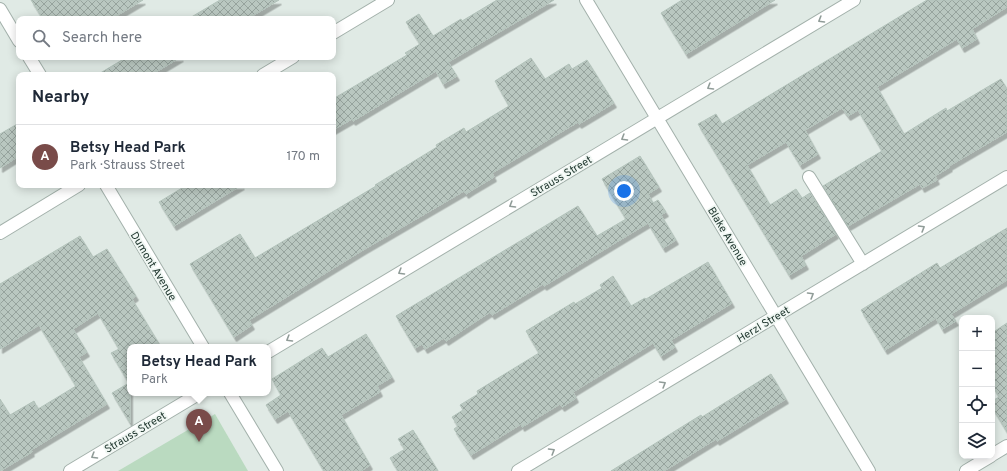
<!DOCTYPE html>
<html lang="en">
<head>
<meta charset="utf-8">
<style>
	body { margin:0; font-family:Overpass,sans-serif; background:#f2f2f3; color:#1f2937 }
	.controls { position:absolute; right:12px; bottom:12px; display:grid; overflow:hidden; border-radius:8px; box-shadow:0 2px 10px #0003 }
	.controls button { width:36px; height:36px; display:grid; place-items:center; padding:0; border:0; border-bottom:1px solid #e0e1e3; background:#fff; color:#1f2937; font:20px sans-serif }
	.you { position:absolute; left:624px; top:191px; width:14px; height:14px; margin:-10px; border:3px solid #fff; border-radius:50%; background:#1a73e8; box-shadow:0 0 0 6px #1a73e833 }
	.badge { display:grid; place-items:center; width:26px; height:26px; border-radius:50%; background:#794b49; color:#fff; font-size:13px; font-weight:700 }
	.pin { position:absolute; translate:-50% -33px; filter:drop-shadow(0 1px 2px #0008) }
	.pin::after { content:''; position:absolute; top:21px; width:14px; height:12px; background:inherit; clip-path:polygon(0 0,100% 0,50% 100%) }
	.popup { position:absolute; left:127px; top:344px; width:144px; height:52px; box-sizing:border-box; display:grid; place-content:center; border-radius:8px; background:#fff; filter:drop-shadow(0 1px 3px #0005); font-size:13px; white-space:nowrap; color:#747a83 }
	.popup b { font-size:15px; color:#1f2937 }
	.popup::after { content:''; position:absolute; left:50%; top:100%; margin-left:-8px; border:8px solid transparent; border-top-color:#fff }
	.list { margin:0; padding:0; list-style:none }
	h2 { display:flex; justify-content:space-between; align-items:center; height:52px; margin:0; padding:0 16px; font-size:17px }
	h2 small { font-size:13px; font-weight:400; color:#747a83 }
	.list li { display:grid; grid-template-columns:26px 1fr auto; gap:12px; align-items:center; box-sizing:border-box; height:64px; padding:0 16px; border-top:1px solid #e0e1e3 }
	.list b { display:block; font-size:15px; white-space:nowrap }
	.list p { margin:0; font-size:13px; white-space:nowrap; color:#747a83 }
	.list em { font-size:13px; font-style:normal; color:#747a83 }
	.icon { flex:none; width:22px; height:22px; fill:none; stroke:currentColor; stroke-width:2; stroke-linecap:round; stroke-linejoin:round }
	.map { position:relative; flex:none; width:1007px; height:471px; overflow:hidden }
	.search { position:absolute; background:#fff; box-shadow:0 2px 10px #0003; left:16px; top:16px; width:320px; height:44px; display:flex; align-items:center; gap:10px; box-sizing:border-box; padding:0 14px; border-radius:8px; color:#747a83; font-size:15px }
	.panel { position:absolute; background:#fff; box-shadow:0 2px 10px #0003; left:16px; top:72px; width:320px; height:116px; border-radius:8px }
	.map>svg:first-child { display:block }
	.park { fill:#badac0 }
	.building { fill:url(#building-cross-hatch); stroke:#b3c3bb; filter:url(#shadow) }
	.lines { fill:none; stroke-linecap:round; stroke-linejoin:round }
	.minor-casing { stroke:#a3b1ab; stroke-width:14 }
	.minor { stroke:#fff; stroke-width:12 }
	.oneway { stroke:#909c98 }
	.labels { text-anchor:middle; stroke-width:3.5; stroke-linejoin:round; paint-order:stroke }
	.street-label { font-size:11px; fill:#223931; stroke:#f0f7f3 }
</style>
</head>
<body>
<div class="map">
<svg width="1007" height="471" viewBox="0 0 1007 471">
	<defs>
		<pattern id="building-cross-hatch" width="8" height="8" patternUnits="userSpaceOnUse"><rect width="8" height="8" fill="#b9c7c0"/><path d="M0 0l8 8M0 8l8-8" fill="none" stroke="#96a39d"/></pattern>
		<filter id="shadow"><feDropShadow dx="2.5" dy="4.5" stdDeviation="0" flood-color="#0004"/></filter>
	</defs>
	<rect width="100%" height="100%" fill="#e0eae5"/>
	<path class="park" d="M215,414L248,471H118Z"/>
	<path class="building" d="M31,0H143L111,19H43Z
		M220,0H279L247,19H188Z
		M497,0H554L448,62L457,76L443,84L436,71L353,121L352,119L333,130V99L407,55L405,53L420,44L406,22L419,14L433,36L461,19L462,21Z
		M682,0H775L686,54L661,13Z
		M927,0H1007V7L972,29L977,39L962,48L957,39L877,87L904,134L946,108L947,111L1001,79L1007,89V132L949,166L950,167L935,176L937,180L922,188L920,184L848,226L823,186L882,151L858,110L848,116L842,108L805,130L818,154L800,165L786,142L747,165L770,205L796,189L802,198L810,193L836,234L801,256L806,265L789,275L698,124L716,114L722,124Z
		M127,57H181L151,75H97Z
		M531,58L545,79L569,64L572,69L587,60L614,103L579,124L578,122L492,173L494,177L472,190L466,194L464,191L363,250L249,320L252,325L234,337L190,264L240,234L255,258L376,186L375,185L437,147L436,145L464,128L466,132L509,106L495,81Z
		M19,123V156L0,168V134Z
		M640,156L659,187L648,194L653,203L658,200L666,212L661,215L676,240L663,248L648,223L544,286L543,284L492,315L490,312L446,341L444,338L425,349L422,344L415,348L396,316L578,206L597,236L626,219L602,179Z
		M187,185H242L174,226L159,202Z
		M1007,228V280L951,314L956,321L942,329L936,318L885,350L861,310L937,263L940,268Z
		M80,236L93,257L107,249L136,296L132,299L161,347H130V423L112,393L129,383L111,353L119,349L98,313L73,329L87,352L79,357L107,404L31,450L32,452L0,471V399L10,415L34,401L38,409L76,386L39,325L0,349V284Z
		M708,262L732,303L671,340L675,347L661,356L653,343L573,392L576,398L562,407L560,404L522,427L521,424L471,455L454,429L458,426L452,417L463,410L460,405L478,394L477,391L539,353L526,331L574,302L575,304L602,288L600,285L613,276L631,306L645,298L646,299Z
		M1007,323V432L992,407V401L999,397L992,385V333Z
		M366,334L392,377L377,386L380,392L341,415L370,465L361,471H324L288,411L275,419L266,405L281,395L272,379L322,348L328,357Z
		M771,374L786,399L717,441L716,439L664,471H611L688,423L701,415L702,417Z
		M413,430L438,471H398L390,458L405,449L398,439Z"/>
	<g class="lines">
		<defs>
			<path id="minor" d="M586,0L869,471
				M0,9L19,41
				M333,33L388,0
				M29,57L40,75
				M263,75L293,57
				M809,177L863,264
				M106,185L203,347
				M0,233L79,185
				M268,352L854,0
				M230,393L277,471
				M992,455L1007,446
				M70,471L200,393
				M518,471L1007,177
				M966,471L991,456"/>
		</defs>
		<use href="#minor" class="minor-casing"/>
		<use href="#minor" class="minor"/>
	</g>
	<defs><path id="oneway-chevron" d="M-2-3.5L2.5 0L-2 3.5" fill="none" stroke-width="1.6" stroke-linecap="round" stroke-linejoin="round"/></defs>
	<g class="oneway">
		<use href="#oneway-chevron" transform="translate(821 20) rotate(149)"/>
		<use href="#oneway-chevron" transform="translate(710 87) rotate(149)"/>
		<use href="#oneway-chevron" transform="translate(624 138) rotate(149)"/>
		<use href="#oneway-chevron" transform="translate(512 205) rotate(149)"/>
		<use href="#oneway-chevron" transform="translate(922 228) rotate(-31)"/>
		<use href="#oneway-chevron" transform="translate(401 272) rotate(149)"/>
		<use href="#oneway-chevron" transform="translate(811 295) rotate(-31)"/>
		<use href="#oneway-chevron" transform="translate(289 339) rotate(149)"/>
		<use href="#oneway-chevron" transform="translate(663 384) rotate(-31)"/>
		<use href="#oneway-chevron" transform="translate(552 451) rotate(-31)"/>
		<use href="#oneway-chevron" transform="translate(94 456) rotate(149)"/>
	</g>
	<g class="labels">
		<g class="street-label">
			<text transform="translate(561 176) rotate(-31)" y="4">Strauss Street</text>
			<text transform="translate(728 236) rotate(59)" y="4">Blake Avenue</text>
			<text transform="translate(154 266) rotate(59)" y="4">Dumont Avenue</text>
			<text transform="translate(763 324) rotate(-31)" y="4">Herzl Street</text>
			<text transform="translate(135 432) rotate(-31)" y="4">Strauss Street</text>
		</g>
	</g>
</svg>
<div class="controls">
<button>+</button>
<button>−</button>
<button><svg class="icon" aria-label="locate" viewBox="0 0 24 24"><circle cx="12" cy="12" r="6"/><path d="M12 2v4M12 18v4M2 12h4M18 12h4"/></svg></button>
<button><svg class="icon" aria-label="layers" viewBox="0 0 24 24"><path d="M12 4l9 5-9 5-9-5zM3 14l9 5 9-5"/></svg></button>
</div>
<div class="you"></div>
<div class="pin badge" style="left:199px;top:442px">A</div>
<div class="popup"><b>Betsy Head Park</b>Park</div>
<div class="search"><svg class="icon" aria-label="search" viewBox="0 0 24 24"><circle cx="10" cy="10" r="6"/><path d="M15 15l6 6"/></svg>Search here</div>
<section class="panel">
<h2>Nearby<small></small></h2>
<ul class="list">
<li><span class="badge">A</span><div><b>Betsy Head Park</b><p>Park · Strauss Street</p></div><em>170 m</em></li>
</ul>
</section>
</div>
</body>
</html>
